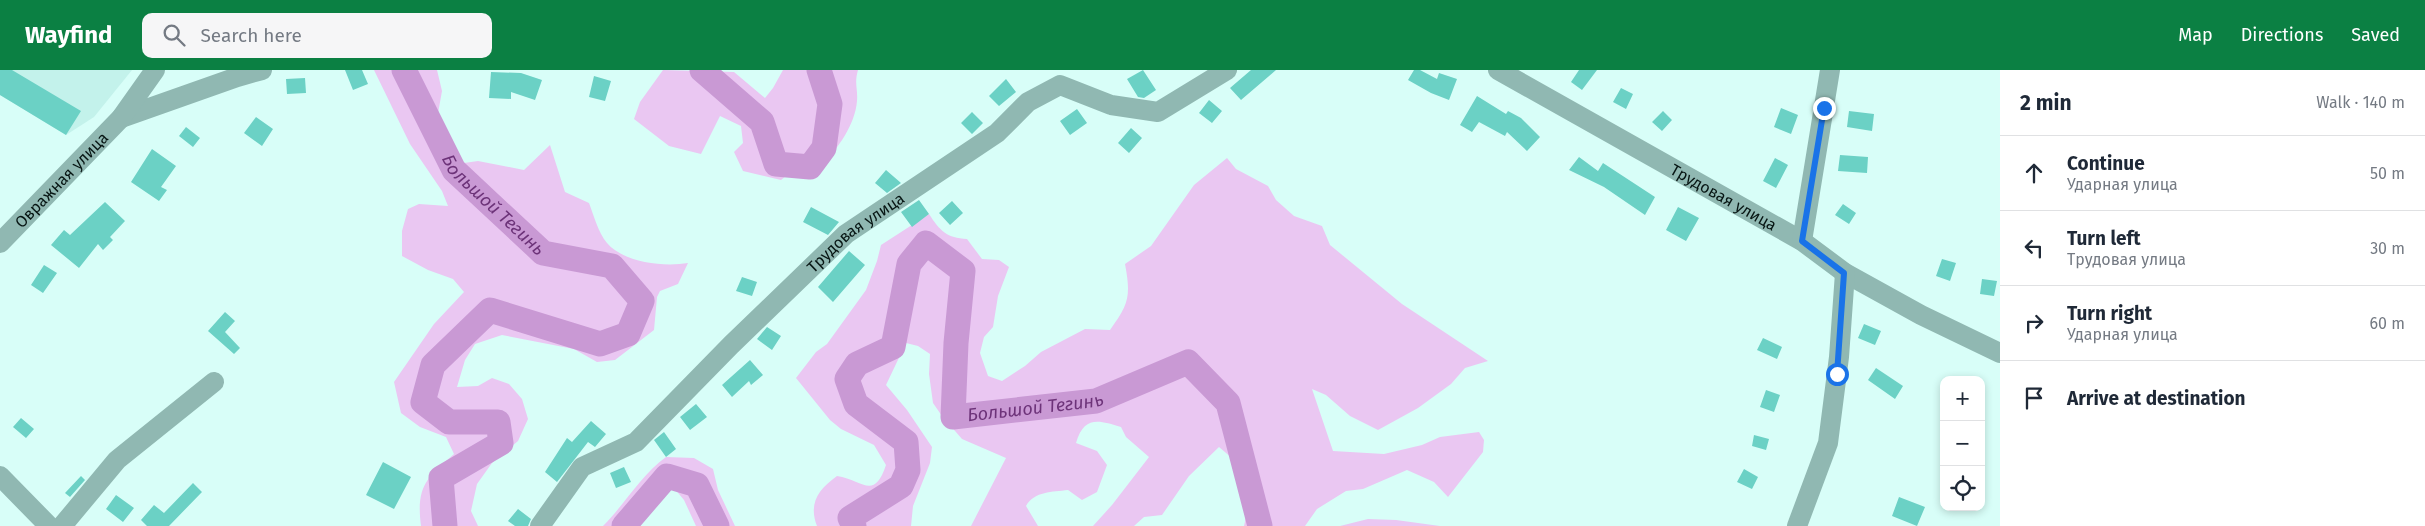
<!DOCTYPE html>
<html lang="en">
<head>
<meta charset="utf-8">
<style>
	body { margin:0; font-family:"Fira Sans",sans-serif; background:#f6f6f7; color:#1f2937 }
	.controls { position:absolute; right:15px; bottom:15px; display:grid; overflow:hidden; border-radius:10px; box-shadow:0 2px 8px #0003 }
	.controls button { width:45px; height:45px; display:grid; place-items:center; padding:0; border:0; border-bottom:1px solid #e0e1e3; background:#fff; color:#1f2937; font:25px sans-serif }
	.stop { position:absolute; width:15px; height:15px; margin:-11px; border:4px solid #1a73e8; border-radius:50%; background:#fff }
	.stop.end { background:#1a73e8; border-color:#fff; box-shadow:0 1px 5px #0008 }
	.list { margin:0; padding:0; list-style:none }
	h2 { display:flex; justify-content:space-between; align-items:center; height:65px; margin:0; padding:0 20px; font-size:21px }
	h2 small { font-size:16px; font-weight:400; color:#747a83 }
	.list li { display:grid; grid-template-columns:32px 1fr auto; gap:15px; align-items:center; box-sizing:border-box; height:75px; padding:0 20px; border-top:1px solid #e0e1e3 }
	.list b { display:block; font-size:19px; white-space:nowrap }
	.list p { margin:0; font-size:16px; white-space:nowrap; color:#747a83 }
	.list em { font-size:16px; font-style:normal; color:#747a83 }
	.icon { flex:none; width:28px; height:28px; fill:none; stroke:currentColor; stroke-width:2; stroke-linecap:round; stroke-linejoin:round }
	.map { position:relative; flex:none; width:2000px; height:456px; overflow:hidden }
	header { display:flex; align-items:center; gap:30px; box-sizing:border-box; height:70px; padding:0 25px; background:#0b8043; color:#fff }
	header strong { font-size:24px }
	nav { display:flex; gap:28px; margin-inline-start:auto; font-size:18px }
	.search { width:350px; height:45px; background:#f6f6f7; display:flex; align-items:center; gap:12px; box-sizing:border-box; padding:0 18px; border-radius:10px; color:#747a83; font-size:19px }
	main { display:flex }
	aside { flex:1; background:#fff }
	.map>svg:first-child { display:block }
	.built { fill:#c3f2eb }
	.green { fill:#eac7f2 }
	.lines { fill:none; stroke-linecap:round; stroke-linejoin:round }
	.river { stroke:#c999d4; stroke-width:25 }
	.building { fill:#6bd1c5 }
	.minor { stroke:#90b8b2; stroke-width:20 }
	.route { stroke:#1a73e8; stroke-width:6 }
	.labels { text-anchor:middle; stroke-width:5; stroke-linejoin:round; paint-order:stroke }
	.street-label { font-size:16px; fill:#071513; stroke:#fff }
	.water-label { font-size:18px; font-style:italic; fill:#6d3379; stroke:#fff }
</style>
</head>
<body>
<header>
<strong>Wayfind</strong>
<div class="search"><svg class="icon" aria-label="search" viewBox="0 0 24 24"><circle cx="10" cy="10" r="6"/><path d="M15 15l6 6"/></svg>Search here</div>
<nav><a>Map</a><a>Directions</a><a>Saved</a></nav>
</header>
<main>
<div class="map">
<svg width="2000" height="456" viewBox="0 0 2000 456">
	<rect width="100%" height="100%" fill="#d8fef8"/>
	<path class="built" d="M0,0H132L94,47L66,65L0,25Z"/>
	<path class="green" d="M374,0H437L442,21L437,49L448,78L464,93L478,91L524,100L550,75L565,122L589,133C594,146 598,162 607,173C624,193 664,197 688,193L678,214L660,221L657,227L654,260L615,290L597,292L574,279L502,265L475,274L465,290L457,317L478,316L492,308L509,314L522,329L528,349L518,371L492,393L477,414L471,441L478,456H421C416,417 426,408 454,384L446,367L420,357L401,343L394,312L434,254L464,222L453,209L428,200L402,186V161L408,139L419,134L448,136L442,121L410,74Z
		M663,0L734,2L765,28L773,18L783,0H858C854,14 858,18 857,31C855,55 838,78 822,95L806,90L781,110L743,101L734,82L743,73L741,56L720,46L701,84L669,76L634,49L640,32Z
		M1227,88L1236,99L1268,116L1276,130L1294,146L1322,156L1330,175L1402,234L1488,291L1465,298L1451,314L1418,338L1378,360L1350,346L1326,325L1312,319L1333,381L1384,384L1422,375L1440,367L1479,362L1484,370L1483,382L1448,427L1434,412L1407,400L1363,419L1346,421L1317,439L1305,456H1244C1250,434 1239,416 1239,394L1219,377L1189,406L1162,445L1144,447L1134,456H1093L1112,435L1149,387L1126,367L1121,357C1098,350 1084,346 1076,373L1097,381L1107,395L1097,422L1082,430L1068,420C1052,422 1035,421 1026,436L1038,456H971L1006,388L962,369L942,346L933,333L929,304L930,284L918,276L906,273L886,315L907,340L932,377L930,393L913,436L911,456H817C808,433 819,419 837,406C863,410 874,431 886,395L874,375L841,359L830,350L796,308L816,282L827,274L866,220L877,191L881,175L929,144C940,161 947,168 967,169L982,189L999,190L1009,197L998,226L993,257L984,267L980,283L988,306L1002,311L1025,296L1041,282L1085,259L1110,260C1129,234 1131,226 1125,194L1151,176L1194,115Z
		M666,387L694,388L713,399L718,420L735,456H696L684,430L669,412L633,456H603C625,434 641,405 666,387Z
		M1368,449L1396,450L1440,456H1340Z"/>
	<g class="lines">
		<g class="river">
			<path id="s1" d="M404,0L454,100L543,183L612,196L642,231L628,264L600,274L490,240L433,295L423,332L449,352H498L501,373L441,408L445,456"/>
			<path d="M702,0L762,52L776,94L810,97L824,78L830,34L819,0"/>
			<path d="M624,456L667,406L697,415L717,456"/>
			<path id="s2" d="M854,456L850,448L901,416L908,400L906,372L856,334L847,309L857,294L893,277L909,194L926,173L963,201L956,273L953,347L1096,331L1188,292L1228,333L1260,456"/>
		</g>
	</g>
	<path class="building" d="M0,0H12L81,41L66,65L0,25Z
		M345,0H362L368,14L353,20Z
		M1143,0L1156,20L1144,28L1138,27L1127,9Z
		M1251,0H1276L1241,30L1230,18Z
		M1414,0H1420L1437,9L1439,3L1457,9L1449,30L1431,23L1408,10Z
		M1579,0H1597L1582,20L1571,12Z
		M491,2L521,3L542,10L535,30L511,22V29L489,28Z
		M594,6L611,11L605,31L589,27Z
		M305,8L306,23L287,24L286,9Z
		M1006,9L1016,22L999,36L989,26Z
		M1621,18L1633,24L1626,39L1613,32Z
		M1477,26L1506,44L1508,41L1521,48L1540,67L1527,81L1507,62L1505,66L1479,52L1472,62L1460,55Z
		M1209,30L1222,41L1212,53L1199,43Z
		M1781,38L1798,45L1791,64L1774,57Z
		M1077,39L1087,53L1070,65L1060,51Z
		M1663,41L1672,50L1662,61L1652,52Z
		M1849,41L1874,44L1872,61L1847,57Z
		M972,42L983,53L972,64L961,53Z
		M256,47L273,59L262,76L244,63Z
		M186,57L200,68L193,77L179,66Z
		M1131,58L1142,68L1129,83L1118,73Z
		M152,79L176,96L161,117L167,120L159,131L131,112Z
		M1840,85L1868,87L1867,103L1838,101Z
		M1579,87L1598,101L1603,93L1655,127L1645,145L1604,117L1569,100Z
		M1775,88L1788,95L1776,118L1763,111Z
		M886,100L901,113L887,123L875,113Z
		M919,130L929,144L912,157L901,142Z
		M952,131L963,143L950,155L939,143Z
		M105,132L125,151L110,167L113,170L103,180L98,174L79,198L51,175L64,160L70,165Z
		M1843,134L1856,143L1849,154L1835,145Z
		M811,137L839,152L828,165L803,152Z
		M1678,137L1699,148L1686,171L1666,160Z
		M849,181L865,195L833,232L818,217Z
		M1942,189L1956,193L1950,211L1936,206Z
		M44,195L57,203L43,223L31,215Z
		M742,207L757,212L752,226L736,221Z
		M1982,209L1997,211L1994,226L1980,224Z
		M225,242L235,251L225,262L240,278L234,284L208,261Z
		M1864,254L1881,261L1875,275L1858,268Z
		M767,257L781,266L772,280L757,269Z
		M1763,268L1782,277L1777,289L1757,280Z
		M750,290L763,305L751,315L749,311L732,327L722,315Z
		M1876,298L1903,316L1895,329L1868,310Z
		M1766,320L1780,325L1774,342L1760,337Z
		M696,334L707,347L690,360L680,347Z
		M21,348L34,359L26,368L13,357Z
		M591,351L606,364L595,377L588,372L557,412L545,402L567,368L572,372Z
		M664,362L676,379L666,387L654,370Z
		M1754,365L1769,369L1766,380L1752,376Z
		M383,392L411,407L394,439L366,425Z
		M624,397L631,412L616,418L610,403Z
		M1744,399L1758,407L1752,419L1737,412Z
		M81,406L85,410L70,427L65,423Z
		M193,413L202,422L169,456H147L141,450L154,435L164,443Z
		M116,425L134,438L123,452L106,439Z
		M1899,427L1925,437L1917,456L1892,446Z
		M518,439L531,449L528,456H515L508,451Z"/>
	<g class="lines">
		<g class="minor">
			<path id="s3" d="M1498,0L1802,171L1845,203L1921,245L2000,283"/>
			<path d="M121,48L237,7L262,0"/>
			<path d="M1802,171L1830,0"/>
			<path id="s4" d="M0,173L121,48L155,0"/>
			<path d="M0,406L49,456"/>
			<path d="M62,456L117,390L214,312"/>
			<path id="s5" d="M540,456L582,397L636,372L731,275L846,164L997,63L1028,32L1060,15L1111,35L1158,42L1227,0"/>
			<path d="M1797,456L1828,373L1839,287L1845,203"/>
		</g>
	</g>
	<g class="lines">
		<path class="route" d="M1824,38L1802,171L1844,203L1837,304"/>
	</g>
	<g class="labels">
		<g class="street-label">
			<text dy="6" stroke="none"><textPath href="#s4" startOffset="88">Овражная улица</textPath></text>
			<text dy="6" stroke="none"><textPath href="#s3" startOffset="259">Трудовая улица</textPath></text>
			<text dy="6" stroke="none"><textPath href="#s5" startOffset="436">Трудовая улица</textPath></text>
		</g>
		<g class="water-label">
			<text dy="6" stroke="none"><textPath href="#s1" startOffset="164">Большой Тегинь</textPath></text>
			<text dy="6" stroke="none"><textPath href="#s2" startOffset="649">Большой Тегинь</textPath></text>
		</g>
	</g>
</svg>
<div class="controls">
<button>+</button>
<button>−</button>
<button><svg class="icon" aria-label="locate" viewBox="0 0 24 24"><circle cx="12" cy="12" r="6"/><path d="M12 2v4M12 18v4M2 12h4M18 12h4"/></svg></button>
</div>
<div class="stop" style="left:1837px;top:304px"></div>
<div class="stop end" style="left:1824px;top:38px"></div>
</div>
<aside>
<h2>2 min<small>Walk · 140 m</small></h2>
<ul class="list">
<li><svg class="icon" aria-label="ahead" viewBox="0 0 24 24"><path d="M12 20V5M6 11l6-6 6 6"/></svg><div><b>Continue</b><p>Ударная улица</p></div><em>50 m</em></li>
<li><svg class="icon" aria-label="left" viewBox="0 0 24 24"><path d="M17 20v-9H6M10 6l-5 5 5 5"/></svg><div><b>Turn left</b><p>Трудовая улица</p></div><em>30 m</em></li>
<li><svg class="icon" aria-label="right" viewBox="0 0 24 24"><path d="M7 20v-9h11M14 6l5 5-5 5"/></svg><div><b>Turn right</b><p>Ударная улица</p></div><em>60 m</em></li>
<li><svg class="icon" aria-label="arrive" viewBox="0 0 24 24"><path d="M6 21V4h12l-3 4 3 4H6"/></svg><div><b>Arrive at destination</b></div></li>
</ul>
</aside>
</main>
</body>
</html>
